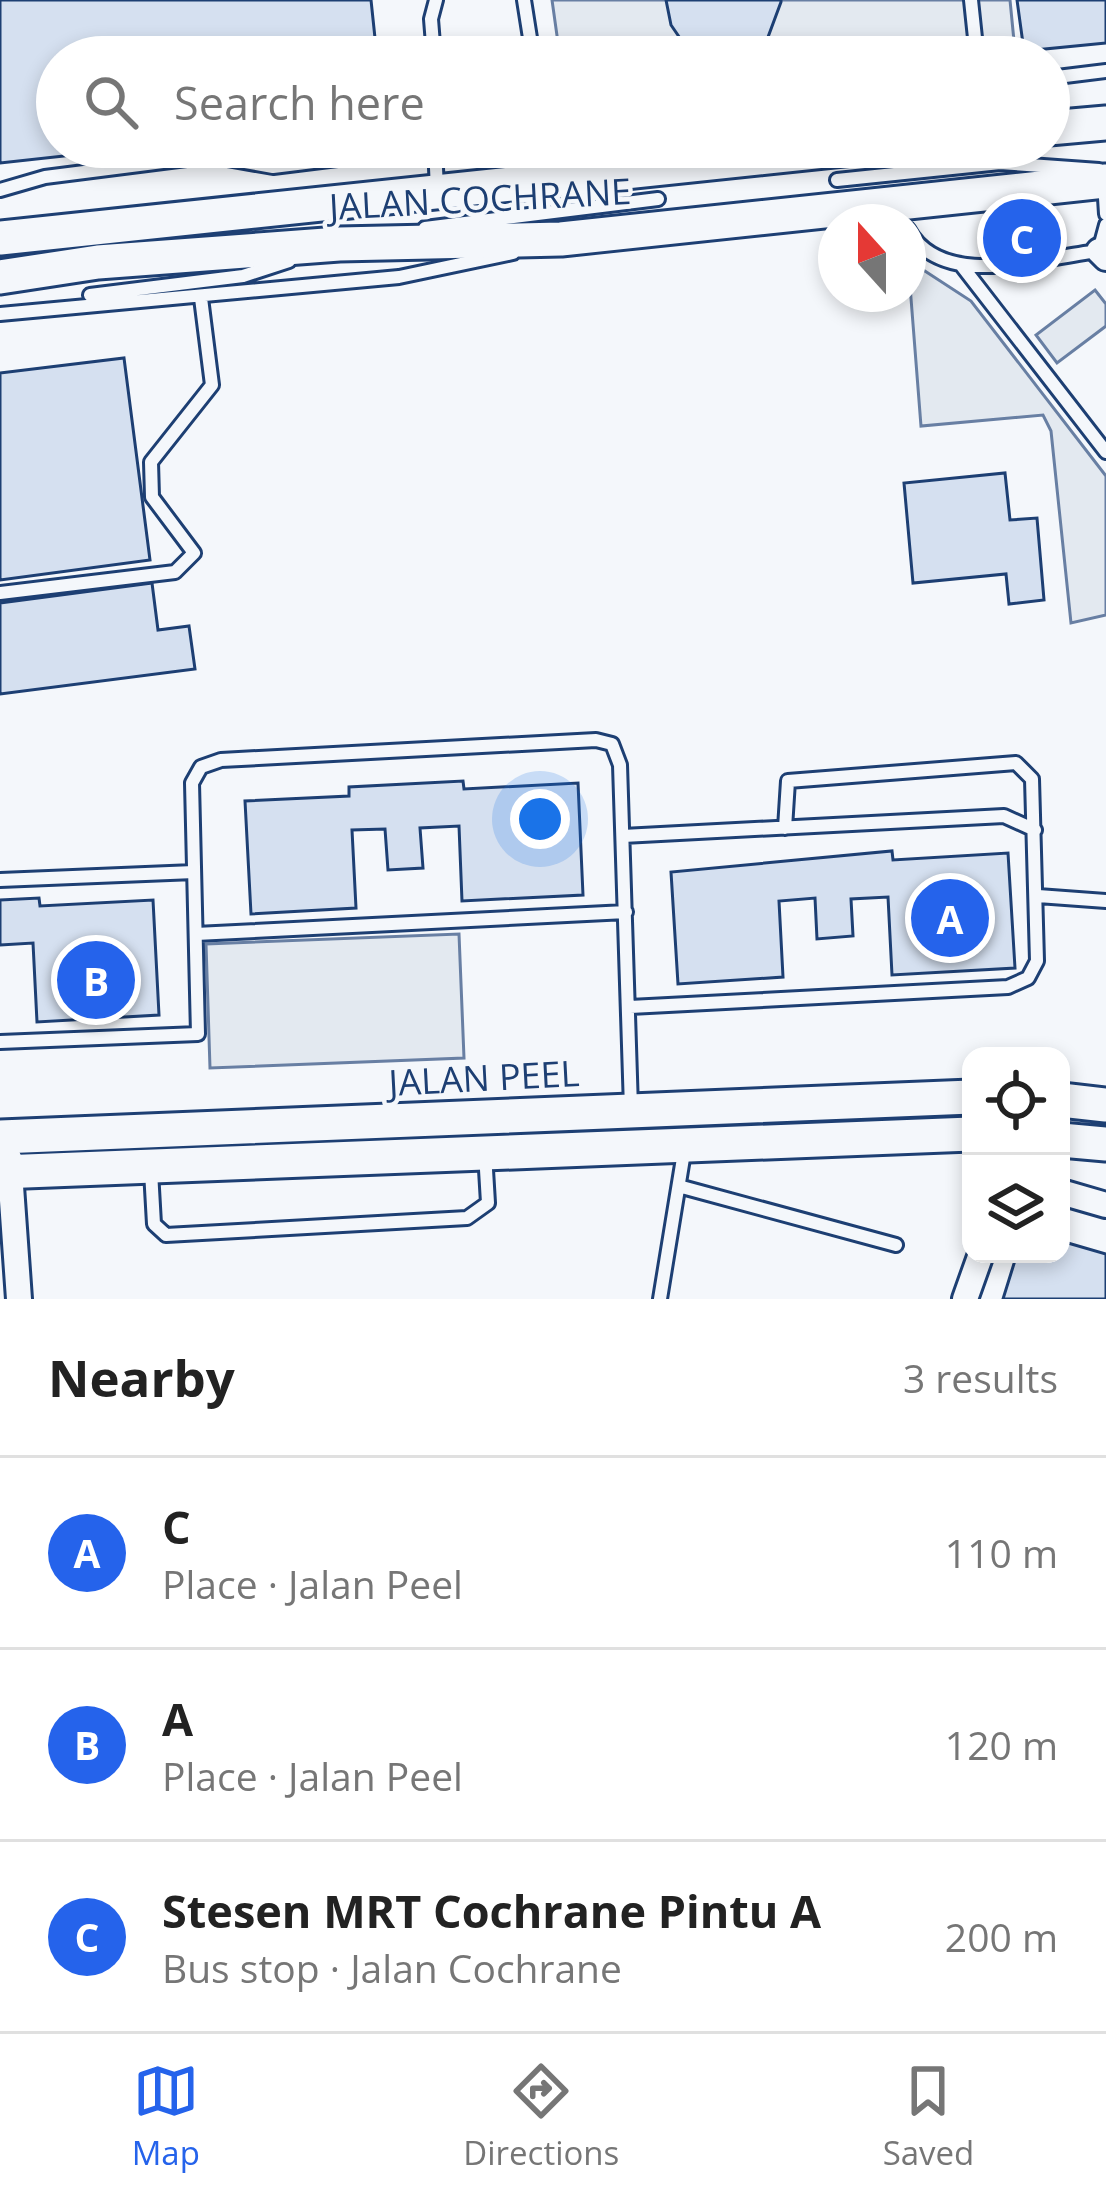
<!DOCTYPE html>
<html lang="en">
<head>
<meta charset="utf-8">
<style>
	body { margin:0; font-family:"Open Sans",sans-serif; background:#f2f2f2; color:#222 }
	.controls { position:absolute; right:36px; bottom:36px; display:grid; overflow:hidden; border-radius:24px; box-shadow:0 6px 18px #0003 }
	.controls button { width:108px; height:108px; display:grid; place-items:center; padding:0; border:0; border-bottom:3px solid #e0e0e0; background:#fff; color:#222; font:60px sans-serif }
	.compass { position:absolute; left:818px; top:204px; width:108px; height:108px; border-radius:50%; background:#fff; box-shadow:0 6px 18px #0003; rotate:339deg }
	.you { position:absolute; left:540px; top:819px; width:42px; height:42px; margin:-30px; border:9px solid #fff; border-radius:50%; background:#1a73e8; box-shadow:0 0 0 18px #1a73e833 }
	.badge { display:grid; place-items:center; width:78px; height:78px; border-radius:50%; background:#2563eb; color:#fff; font-size:39px; font-weight:700 }
	.pin { position:absolute; translate:-50% -50%; border:6px solid #fff; box-shadow:0 3px 12px #0006 }
	.list { margin:0; padding:0; list-style:none }
	h2 { display:flex; justify-content:space-between; align-items:center; height:156px; margin:0; padding:0 48px; font-size:51px }
	h2 small { font-size:39px; font-weight:400; color:#767676 }
	.list li { display:grid; grid-template-columns:78px 1fr auto; gap:36px; align-items:center; box-sizing:border-box; height:192px; padding:0 48px; border-top:3px solid #e0e0e0 }
	.list b { display:block; font-size:45px; white-space:nowrap }
	.list p { margin:0; font-size:39px; white-space:nowrap; color:#767676 }
	.list em { font-size:39px; font-style:normal; color:#767676 }
	.icon { flex:none; width:66px; height:66px; fill:none; stroke:currentColor; stroke-width:2; stroke-linecap:round; stroke-linejoin:round }
	.map { position:relative; flex:none; width:1106px; height:1299px; overflow:hidden }
	.search { position:absolute; background:#fff; box-shadow:0 6px 18px #0003; left:36px; right:36px; top:36px; height:132px; display:flex; align-items:center; gap:30px; box-sizing:border-box; padding:0 42px; border-radius:66px; color:#767676; font-size:45px }
	.sheet { height:732px; background:#fff }
	nav { display:flex; justify-content:space-around; align-items:center; box-sizing:border-box; height:168px; border-top:3px solid #e0e0e0; background:#fff; font-size:33px; color:#767676 }
	nav a { display:grid; justify-items:center; gap:6px }
	nav .on { color:#2563eb }
	.map>svg:first-child { display:block }
	.green { fill:#e3e9f0; stroke:#687fa3; stroke-width:3 }
	.building { fill:#d5e0f0; stroke:#1d3f73; stroke-width:3 }
	.lines { fill:none; stroke-linecap:round; stroke-linejoin:round }
	.lane-casing { stroke:#1d3f73; stroke-width:18 }
	.street-casing { stroke:#1d3f73; stroke-width:30 }
	.secondary-casing { stroke:#1d3f73; stroke-width:39 }
	.lane { stroke:#f4f7fb; stroke-width:12 }
	.street { stroke:#f4f7fb; stroke-width:24 }
	.secondary { stroke:#f4f7fb; stroke-width:33 }
	.labels { text-anchor:middle; stroke-width:9; stroke-linejoin:round; paint-order:stroke }
	.street-label { font-size:36px; fill:#1d3f73; stroke:#f4f7fb }
</style>
</head>
<body>
<div class="map">
<svg width="1106" height="1299" viewBox="0 0 1106 1299">
	<rect width="100%" height="100%" fill="#f4f7fb"/>
	<path class="green" d="M552,0H1010L1014,41L985,45L977,57H560Z
		M908,260L971,301L1106,476V615L1071,623L1051,431L1043,415L921,426Z
		M1095,290L1106,304V326L1057,363L1036,335Z
		M459,934L464,1058L210,1068L206,944Z"/>
	<path class="building" d="M0,0H371L377,57H57V147H146L0,163Z
		M666,0H781V2L768,37L754,49L714,57L682,41L671,25Z
		M1017,0H1106V43L1024,51Z
		M1058,228L1060,242L983,250L982,236Z
		M124,358L150,560L0,580V373Z
		M1005,473L1010,520L1037,518L1044,600L1009,604L1006,574L913,583L904,483Z
		M152,583L158,630L189,626L195,669L0,694V603Z
		M463,781L464,789L578,783L583,895L462,901L459,826L420,828L423,868L388,870L385,829L352,830L356,908L251,914L245,801L349,796V787Z
		M892,851L893,860L1008,853L1015,968L892,975L888,897L851,899L853,936L817,939L815,898L779,901L783,977L678,984L671,872Z
		M39,898L40,906L153,900L159,1015L37,1022L33,943L0,945V900Z
		M1061,1241L1106,1254V1299H1003L1017,1254H1061Z"/>
	<g class="lines">
		<defs>
			<path id="lane" d="M524,0L533,57
				M971,0L977,57
				M434,57L431,19L436,0
				M863,57L940,46L969,57
				M1049,78L1106,71
				M435,147L437,189
				M543,147L562,175
				M837,180L1000,163L1099,170
				M1104,182L1106,214
				M0,190L45,177L210,156L273,167L434,147
				M425,228L658,199
				M908,229C942,292 1043,257 1099,251L1106,225
				M962,266L1106,452
				M90,295L243,276L289,261
				M0,314L399,277L513,253
				M0,593L175,572L194,553L152,497L151,462L212,385L201,298
				M623,836L1004,816L1035,830
				M0,880L194,872
				M1038,896L1106,901
				M196,934L626,912
				M630,1007L1008,987L1028,978L1037,961L1032,779L1016,763L788,781L785,828
				M0,1042L198,1034L192,783L201,767L221,760L596,740L612,744L620,765L631,1108
				M151,1171L154,1224L166,1235L467,1218L488,1203L485,1153
				M682,1187L896,1245
				M660,1299L685,1146"/>
			<path id="street" d="M1099,251L1106,258
				M9,1158L19,1299
				M1061,1192L1106,1205
				M965,1299L981,1254"/>
			<path id="secondary" d="M1049,128L1106,123
				M0,238L862,147
				M0,277L98,262L339,244L561,239L1106,181
				M1061,1100L1106,1105
				M0,1137L971,1097
				M1061,1140L1106,1144
				M0,1172L971,1134"/>
		</defs>
		<use href="#lane" class="lane-casing"/>
		<use href="#street" class="street-casing"/>
		<use href="#secondary" class="secondary-casing"/>
		<use href="#lane" class="lane"/>
		<use href="#street" class="street"/>
		<use href="#secondary" class="secondary"/>
	</g>
	<g class="labels">
		<g class="street-label">
			<text transform="translate(480 199) rotate(-3)" y="13">JALAN COCHRANE</text>
			<text transform="translate(484 1078) rotate(-3)" y="13">JALAN PEEL</text>
		</g>
	</g>
</svg>
<div class="controls">
<button><svg class="icon" aria-label="locate" viewBox="0 0 24 24"><circle cx="12" cy="12" r="6"/><path d="M12 2v4M12 18v4M2 12h4M18 12h4"/></svg></button>
<button><svg class="icon" aria-label="layers" viewBox="0 0 24 24"><path d="M12 4l9 5-9 5-9-5zM3 14l9 5 9-5"/></svg></button>
</div>
<svg class="compass" viewBox="-18 -18 36 36"><path d="M0-13l5 13h-10z" fill="#e53935"/><path d="M0 13l5-13h-10z" fill="#767676"/></svg>
<div class="you"></div>
<div class="pin badge" style="left:950px;top:918px">A</div>
<div class="pin badge" style="left:96px;top:980px">B</div>
<div class="pin badge" style="left:1022px;top:238px">C</div>
<div class="search"><svg class="icon" aria-label="search" viewBox="0 0 24 24"><circle cx="10" cy="10" r="6"/><path d="M15 15l6 6"/></svg>Search here</div>
</div>
<section class="sheet">
<h2>Nearby<small>3 results</small></h2>
<ul class="list">
<li><span class="badge">A</span><div><b>C</b><p>Place · Jalan Peel</p></div><em>110 m</em></li>
<li><span class="badge">B</span><div><b>A</b><p>Place · Jalan Peel</p></div><em>120 m</em></li>
<li><span class="badge">C</span><div><b>Stesen MRT Cochrane Pintu A</b><p>Bus stop · Jalan Cochrane</p></div><em>200 m</em></li>
</ul>
</section>
<nav>
<a class="on"><svg class="icon" aria-label="map" viewBox="0 0 24 24"><path d="M3 6l6-2 6 2 6-2v14l-6 2-6-2-6 2zM9 4v14M15 6v14"/></svg>Map</a>
<a><svg class="icon" aria-label="directions" viewBox="0 0 24 24"><path d="M12 3l9 9-9 9-9-9zM9 14v-3h6M13 9l2 2-2 2"/></svg>Directions</a>
<a><svg class="icon" aria-label="saved" viewBox="0 0 24 24"><path d="M7 4h10v16l-5-4-5 4z"/></svg>Saved</a>
</nav>
</body>
</html>
